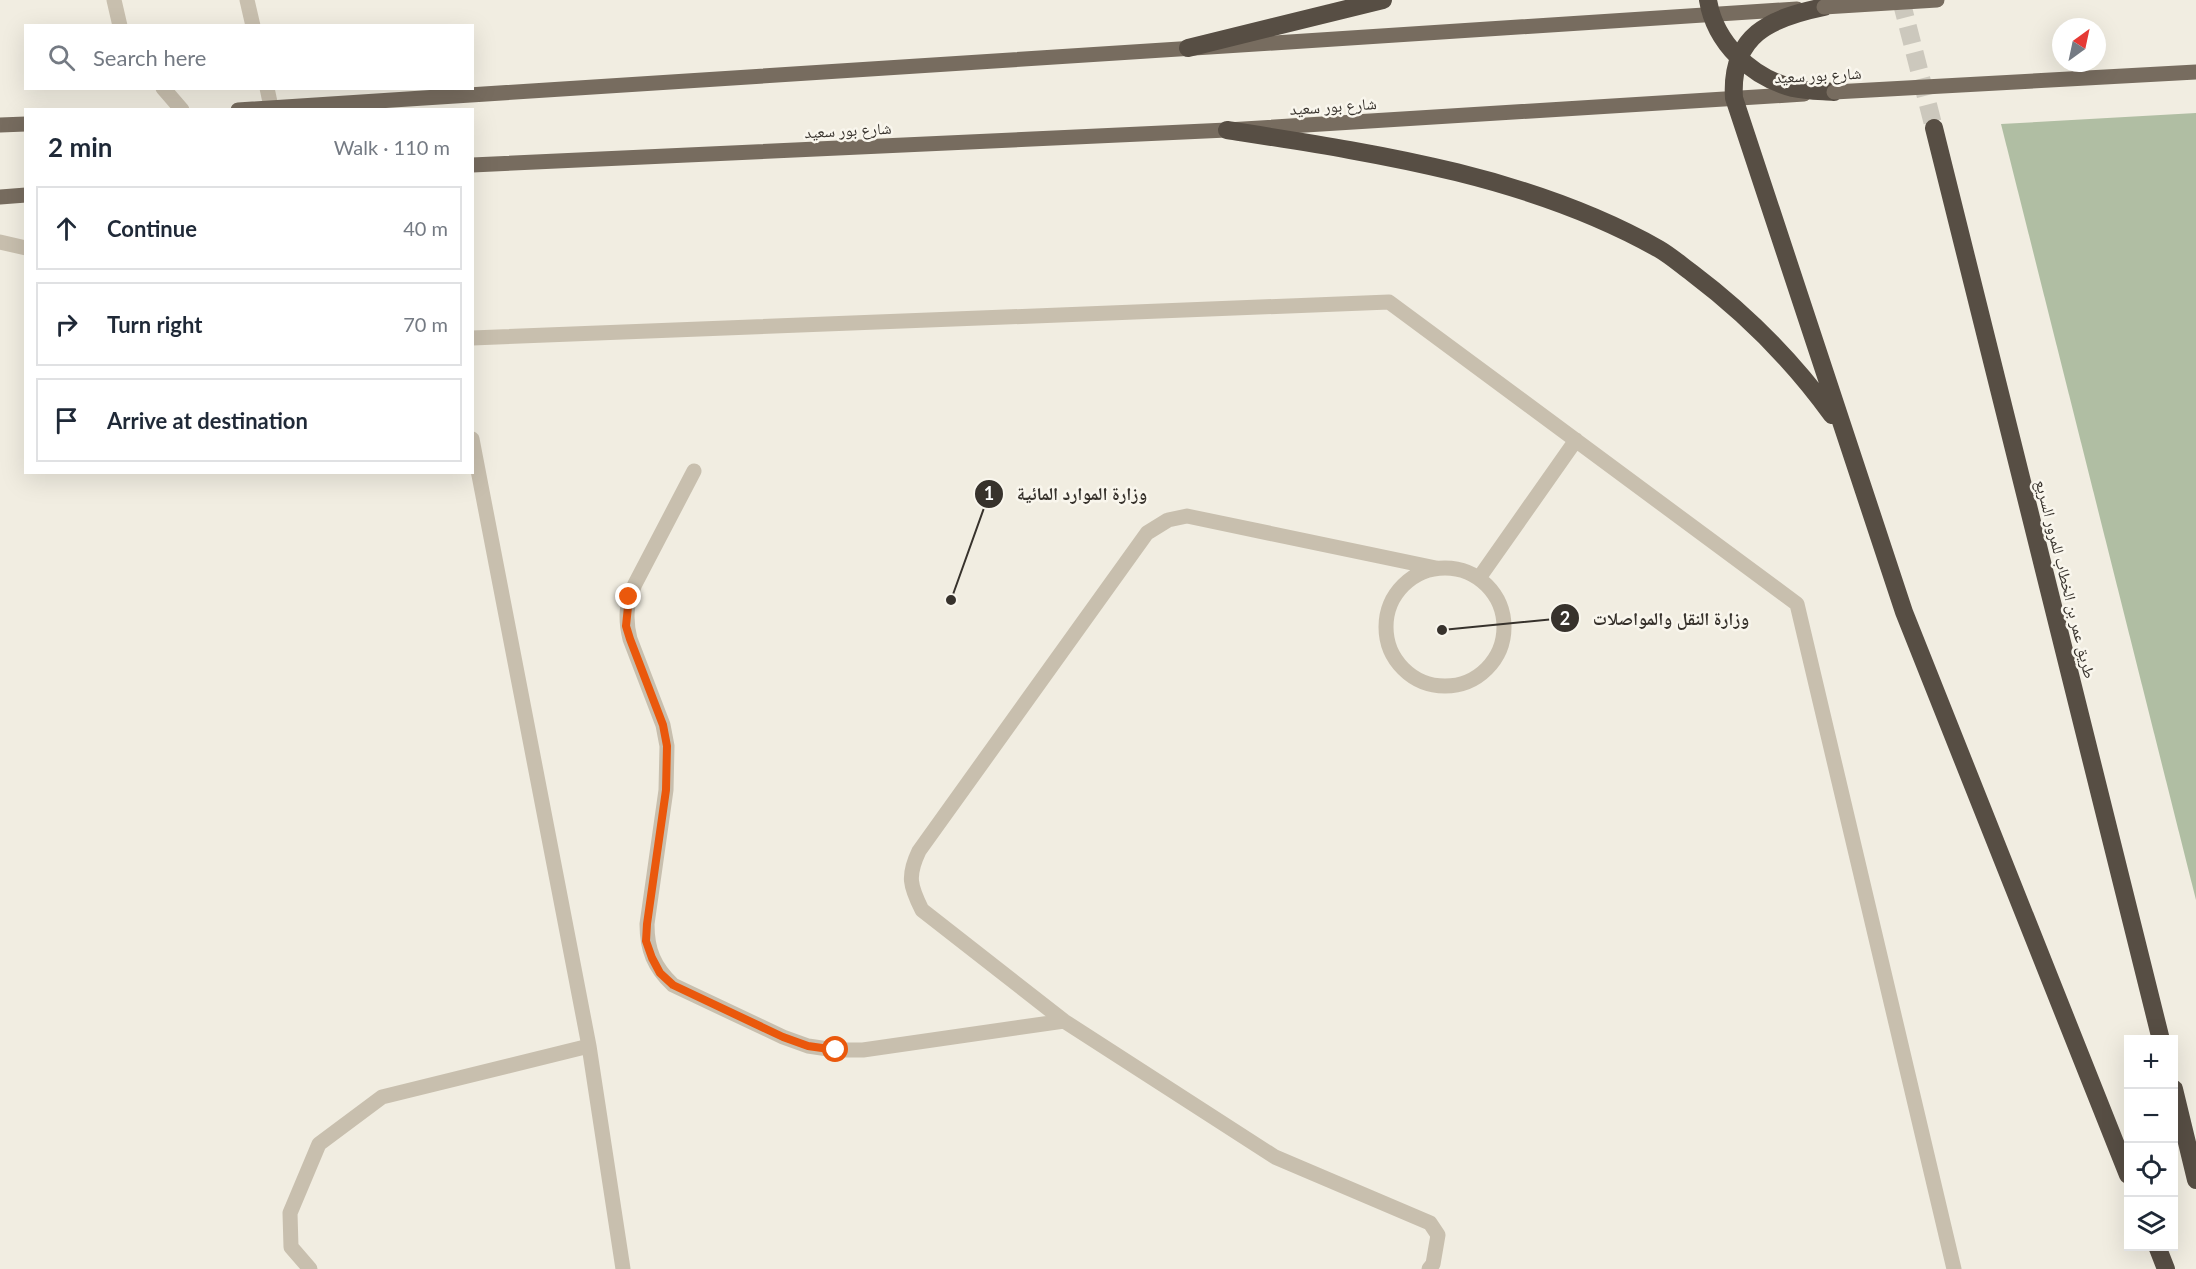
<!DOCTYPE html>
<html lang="en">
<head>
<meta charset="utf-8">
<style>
	body { margin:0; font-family:Lato,"Noto Naskh Arabic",sans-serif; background:#f6f6f7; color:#1f2937 }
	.controls { position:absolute; right:18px; bottom:18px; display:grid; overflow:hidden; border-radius:0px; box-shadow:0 6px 24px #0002 }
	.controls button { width:54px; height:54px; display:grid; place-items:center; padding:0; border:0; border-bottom:2px solid #e0e1e3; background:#fff; color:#1f2937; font:30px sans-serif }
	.compass { position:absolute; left:2052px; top:18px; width:54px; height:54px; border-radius:50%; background:#fff; box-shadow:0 6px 24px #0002; rotate:33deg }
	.stop { position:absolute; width:18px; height:18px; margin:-14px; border:4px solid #ea580c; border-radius:50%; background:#fff }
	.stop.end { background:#ea580c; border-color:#fff; box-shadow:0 2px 6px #0008 }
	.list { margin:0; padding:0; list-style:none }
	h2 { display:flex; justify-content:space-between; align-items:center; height:78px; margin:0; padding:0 24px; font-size:26px }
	h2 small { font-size:20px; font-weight:400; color:#747a83 }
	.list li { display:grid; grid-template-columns:39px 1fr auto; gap:18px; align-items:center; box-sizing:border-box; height:84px; margin:0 12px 12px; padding:0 12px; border:2px solid #e0e1e3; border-radius:0px }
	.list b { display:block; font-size:22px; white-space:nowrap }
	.list em { font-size:20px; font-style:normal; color:#747a83 }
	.icon { flex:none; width:33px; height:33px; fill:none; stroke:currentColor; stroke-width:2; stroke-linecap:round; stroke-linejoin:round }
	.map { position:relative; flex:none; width:2196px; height:1269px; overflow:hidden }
	.search { position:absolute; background:#fff; box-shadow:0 6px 24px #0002; left:24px; top:24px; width:450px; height:66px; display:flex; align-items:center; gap:15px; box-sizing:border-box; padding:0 21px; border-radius:0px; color:#747a83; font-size:22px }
	.panel { position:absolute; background:#fff; box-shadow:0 6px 24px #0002; left:24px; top:108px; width:450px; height:366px; border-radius:0px }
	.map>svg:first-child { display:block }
	.green { fill:#b0bea3 }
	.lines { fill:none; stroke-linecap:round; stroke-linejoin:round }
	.motorway-tunnel { stroke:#ccc8bd; stroke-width:18; stroke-dasharray:18 9; stroke-linecap:butt }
	.service { stroke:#c8bfae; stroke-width:15 }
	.minor { stroke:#c8bfae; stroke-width:15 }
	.primary { stroke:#776c5f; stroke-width:15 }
	.motorway { stroke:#574e44; stroke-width:18 }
	.primary-bridge { stroke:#776c5f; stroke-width:15 }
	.route { stroke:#ea580c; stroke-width:8 }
	.labels { text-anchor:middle; stroke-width:5; stroke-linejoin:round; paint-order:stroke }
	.street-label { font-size:16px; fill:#37322c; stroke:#f9f6ed }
	.leader { fill:none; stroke:#37322c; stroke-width:2 }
	.callout-dot { fill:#37322c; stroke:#f9f6ed; stroke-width:2 }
	.mark-label { font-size:18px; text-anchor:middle; font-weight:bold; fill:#fff }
	.callout-label { font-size:18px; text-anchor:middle; font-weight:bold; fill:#37322c; stroke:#f9f6ed; stroke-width:5; stroke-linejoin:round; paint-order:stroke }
</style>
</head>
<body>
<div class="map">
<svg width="2196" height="1269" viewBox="0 0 2196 1269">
	<rect width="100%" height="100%" fill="#f1ede1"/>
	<path class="green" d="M2196,113V900L2001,124Z"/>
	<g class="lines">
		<path class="motorway-tunnel" d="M1901,0L1934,128"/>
		<path class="service" d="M114,0L120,26
			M163,88L182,110
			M0,242L26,248
			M472,338L1389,302L1797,604L1954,1269
			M472,439L589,1046L623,1269
			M694,471L635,584C626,603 625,619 630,639L663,725L667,746L666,790L647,924C647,950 654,967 673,985L783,1037L808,1046L835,1050H863L1064,1021
			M1386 627a59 59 0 1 1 118 0a59 59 0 1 1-118 0Z
			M1479,578L1576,440
			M310,1269L291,1247L290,1213L319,1144L382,1097L589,1046
			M1429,1269L1433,1264L1438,1235L1430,1223L1275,1157L1064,1021L922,910C910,886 907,876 919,851L1147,533L1168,520L1187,516L1436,568"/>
		<path class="minor" d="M247,0L253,26
			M267,88L271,107"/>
		<path class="primary" d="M238,110L1797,9
			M0,125L26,124
			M472,165L1227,130L1804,94
			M0,197L26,195"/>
		<path class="motorway" d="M1708,0C1715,43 1751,77 1793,88C1806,91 1821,91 1834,92
			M1824,7C1770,18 1730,35 1734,98L1904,612L2128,1175
			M1188,48L1383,0
			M1934,128L2161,1040
			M1227,130C1374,153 1528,175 1659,249C1671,256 1681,265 1692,273C1745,313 1793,361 1832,415
			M2174,1089L2196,1180
			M2157,1246L2166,1269"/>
		<path class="primary-bridge" d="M1824,7L1937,0
			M1834,92L2196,72"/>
	</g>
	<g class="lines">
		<path class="route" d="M629,597L626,626L630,639L663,725L667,746L666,790L647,924L646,941L652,958L660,973L673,985L783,1037L808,1046L836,1050"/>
	</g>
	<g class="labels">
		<g class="street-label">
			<text transform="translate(1818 75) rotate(-3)" y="6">شارع بور سعيد</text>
			<text transform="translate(1333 106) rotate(-4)" y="6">شارع بور سعيد</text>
			<text transform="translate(848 130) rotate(-3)" y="6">شارع بور سعيد</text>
			<text transform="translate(2066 579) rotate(76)" y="6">طريق عمر بن الخطاب للمرور السريع</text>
		</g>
	</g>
	<path class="leader" d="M951 600L989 494M1442 630L1565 618"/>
	<g class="callout-dot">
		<circle cx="951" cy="600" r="6"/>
		<circle cx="1442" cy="630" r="6"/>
		<circle cx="989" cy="494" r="15"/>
		<circle cx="1565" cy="618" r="15"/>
	</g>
	<g class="mark-label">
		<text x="989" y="500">1</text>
		<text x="1565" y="625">2</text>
	</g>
	<g class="callout-label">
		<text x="1082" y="500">وزارة الموارد المائية</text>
		<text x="1671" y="625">وزارة النقل والمواصلات</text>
	</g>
</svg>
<div class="controls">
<button>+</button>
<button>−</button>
<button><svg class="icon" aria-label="locate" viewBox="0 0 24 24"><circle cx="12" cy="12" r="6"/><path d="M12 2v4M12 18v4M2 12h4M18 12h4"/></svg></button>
<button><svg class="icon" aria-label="layers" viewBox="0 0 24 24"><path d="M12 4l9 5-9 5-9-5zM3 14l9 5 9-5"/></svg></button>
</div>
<svg class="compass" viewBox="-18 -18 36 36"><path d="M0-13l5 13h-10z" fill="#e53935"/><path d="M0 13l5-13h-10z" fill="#747a83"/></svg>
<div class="stop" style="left:836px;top:1050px"></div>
<div class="stop end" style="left:629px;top:597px"></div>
<div class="search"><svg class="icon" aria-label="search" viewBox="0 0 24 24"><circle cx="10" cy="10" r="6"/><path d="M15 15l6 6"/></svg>Search here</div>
<section class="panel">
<h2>2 min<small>Walk · 110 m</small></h2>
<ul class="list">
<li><svg class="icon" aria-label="ahead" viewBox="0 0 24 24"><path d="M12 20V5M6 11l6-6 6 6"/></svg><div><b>Continue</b></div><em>40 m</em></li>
<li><svg class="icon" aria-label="right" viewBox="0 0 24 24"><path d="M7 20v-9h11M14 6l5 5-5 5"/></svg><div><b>Turn right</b></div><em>70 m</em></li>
<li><svg class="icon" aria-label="arrive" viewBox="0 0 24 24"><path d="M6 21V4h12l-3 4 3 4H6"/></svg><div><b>Arrive at destination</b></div></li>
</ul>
</section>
</div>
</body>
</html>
